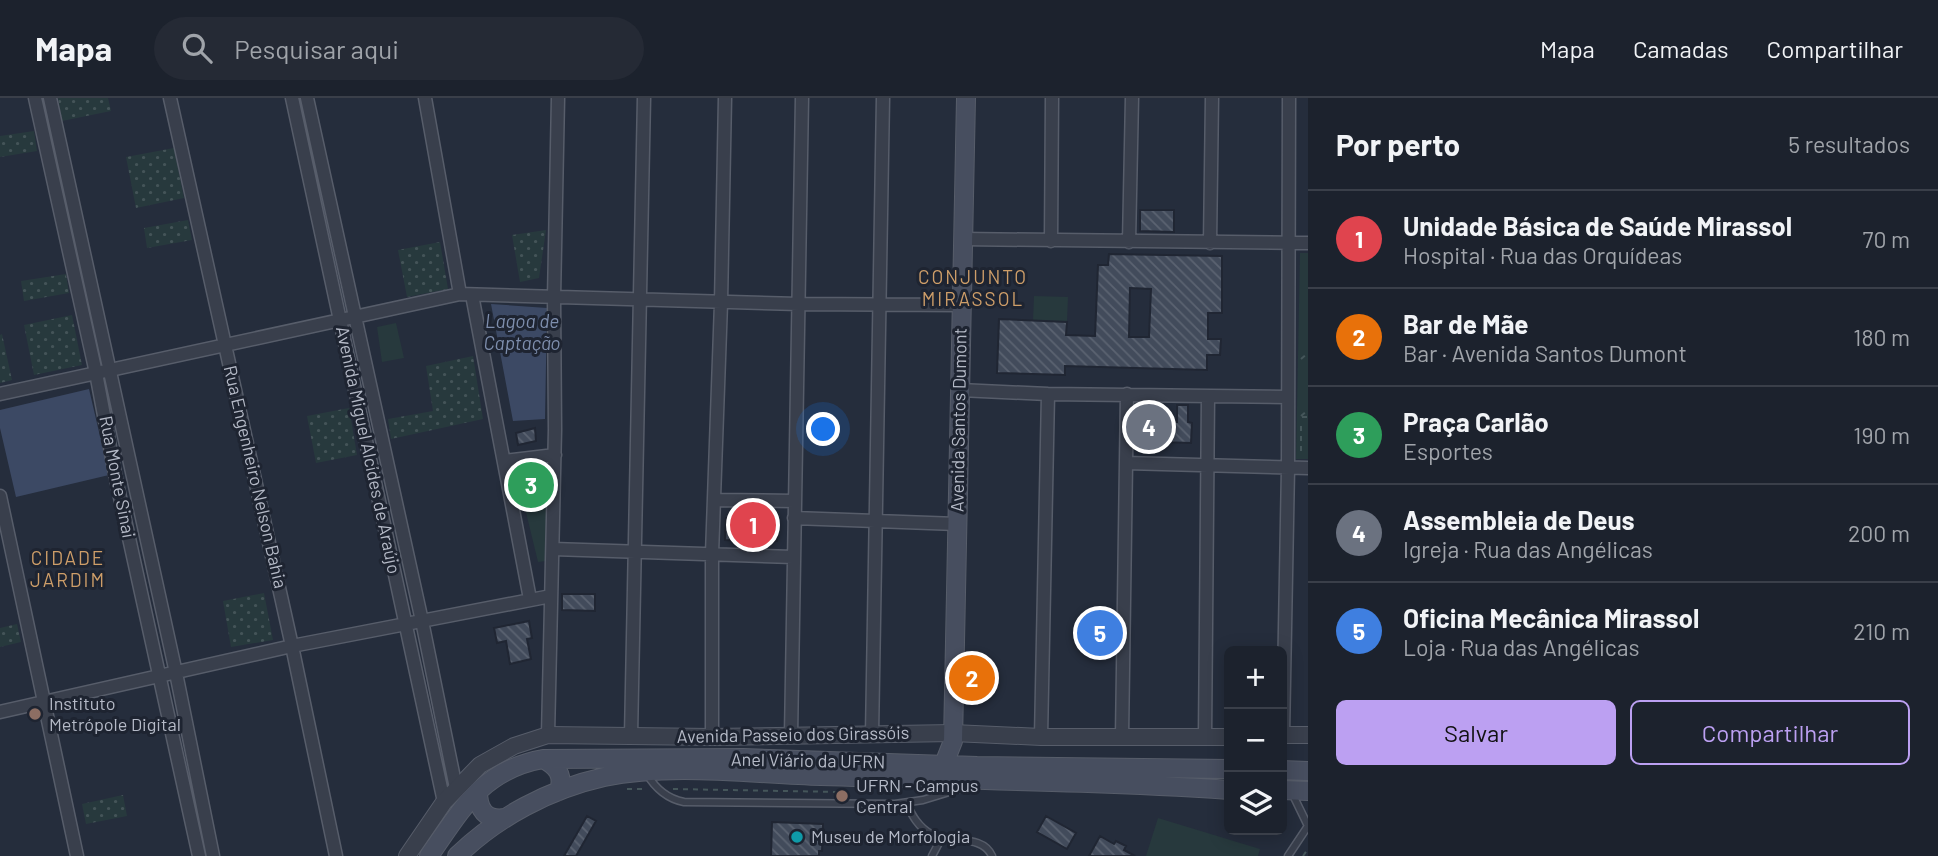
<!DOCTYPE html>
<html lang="pt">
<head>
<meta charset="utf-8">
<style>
	body { margin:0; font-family:Barlow,sans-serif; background:#252a35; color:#f1f3f6 }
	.controls { position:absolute; right:21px; bottom:21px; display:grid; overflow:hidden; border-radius:10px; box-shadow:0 4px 18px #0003 }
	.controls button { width:63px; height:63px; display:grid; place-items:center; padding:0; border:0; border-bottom:2px solid #3a3f49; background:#1c222d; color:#f1f3f6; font:35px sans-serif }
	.you { position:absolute; left:824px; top:332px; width:24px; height:24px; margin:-18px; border:5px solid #fff; border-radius:50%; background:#1a73e8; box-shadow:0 0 0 10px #1a73e833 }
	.badge { display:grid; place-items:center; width:46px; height:46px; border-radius:50%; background:#bca0f2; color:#fff; font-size:23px; font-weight:700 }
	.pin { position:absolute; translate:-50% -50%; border:4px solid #fff; box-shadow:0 2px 7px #0006 }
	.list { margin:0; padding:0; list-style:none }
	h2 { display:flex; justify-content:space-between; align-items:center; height:91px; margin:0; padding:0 28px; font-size:30px }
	h2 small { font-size:23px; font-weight:400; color:#a0a4aa }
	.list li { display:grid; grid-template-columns:46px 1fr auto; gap:21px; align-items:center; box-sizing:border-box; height:98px; padding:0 28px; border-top:2px solid #3a3f49 }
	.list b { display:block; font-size:26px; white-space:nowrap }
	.list p { margin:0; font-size:23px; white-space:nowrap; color:#a0a4aa }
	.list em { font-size:23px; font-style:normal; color:#a0a4aa }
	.actions { display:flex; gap:14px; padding:21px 28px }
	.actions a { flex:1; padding:16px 0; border:2px solid #bca0f2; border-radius:10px; text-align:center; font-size:24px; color:#bca0f2 }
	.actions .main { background:#bca0f2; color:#111 }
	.icon { flex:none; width:38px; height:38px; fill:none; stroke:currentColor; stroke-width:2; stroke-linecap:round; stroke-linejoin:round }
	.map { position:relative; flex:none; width:1308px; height:758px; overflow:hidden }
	header { display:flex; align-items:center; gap:42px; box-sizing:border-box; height:98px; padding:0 35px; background:#1c222d; border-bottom:2px solid #3a3f49 }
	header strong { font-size:33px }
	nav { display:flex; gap:38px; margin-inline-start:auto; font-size:24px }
	.search { width:490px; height:63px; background:#252a35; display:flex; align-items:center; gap:18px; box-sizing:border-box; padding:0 24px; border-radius:38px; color:#a0a4aa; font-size:26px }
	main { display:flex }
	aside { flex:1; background:#1c222d }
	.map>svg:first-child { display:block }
	.grass { fill:url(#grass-dots) }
	.park { fill:#27393d }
	.water { fill:#3c4964 }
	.building { fill:url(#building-back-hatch); stroke:#202633; stroke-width:2; fill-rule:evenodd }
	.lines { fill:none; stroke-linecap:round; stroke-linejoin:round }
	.service-casing { stroke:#575d6a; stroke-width:9 }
	.minor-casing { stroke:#575d6a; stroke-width:15 }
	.tertiary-casing { stroke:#575d6a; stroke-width:18 }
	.secondary-casing { stroke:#575d6a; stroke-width:20 }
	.path { stroke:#45565a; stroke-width:2; stroke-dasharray:5 5; stroke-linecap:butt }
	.service { stroke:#393f4c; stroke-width:6 }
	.minor { stroke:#393f4c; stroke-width:12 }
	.tertiary { stroke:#393f4c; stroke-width:16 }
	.secondary { stroke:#474e5f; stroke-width:18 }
	.education-dot { fill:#8d6e63; stroke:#1e2431; stroke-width:2.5 }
	.culture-dot { fill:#0f9aa8; stroke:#1e2431; stroke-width:2.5 }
	.labels { text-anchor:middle; stroke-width:6; stroke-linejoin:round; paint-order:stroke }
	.street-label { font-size:18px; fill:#b5bac7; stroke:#1e2431 }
	.poi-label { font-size:18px; fill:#b5bac7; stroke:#1e2431; text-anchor:start }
	.neighbourhood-label { font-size:19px; letter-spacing:2px; fill:#ce9e69; stroke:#1e2431 }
	.water-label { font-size:19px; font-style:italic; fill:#7e8ead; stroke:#1e2431 }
</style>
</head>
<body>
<header>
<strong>Mapa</strong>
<div class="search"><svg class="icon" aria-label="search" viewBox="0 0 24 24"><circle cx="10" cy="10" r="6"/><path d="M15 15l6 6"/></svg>Pesquisar aqui</div>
<nav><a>Mapa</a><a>Camadas</a><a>Compartilhar</a></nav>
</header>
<main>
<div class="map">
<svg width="1308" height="758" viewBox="0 0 1308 758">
	<defs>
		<pattern id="grass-dots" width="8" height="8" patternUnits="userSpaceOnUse" patternTransform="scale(1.75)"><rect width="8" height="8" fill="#27393d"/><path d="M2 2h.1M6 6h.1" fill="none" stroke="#445458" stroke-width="1.8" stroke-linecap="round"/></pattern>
		<pattern id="building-back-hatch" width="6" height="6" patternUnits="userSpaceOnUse" patternTransform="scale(1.75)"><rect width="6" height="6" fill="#424b5b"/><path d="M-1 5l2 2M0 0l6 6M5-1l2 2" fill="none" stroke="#5b6371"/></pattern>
	</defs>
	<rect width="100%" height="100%" fill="#252d3c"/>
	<path class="grass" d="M58,0H108L111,13L62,23Z
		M34,33L37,53L0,59V38Z
		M174,50L184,100L136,110L126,59Z
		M188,122L192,142L147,150L144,130Z
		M546,132L539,180L520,184L512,137Z
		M440,144L448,191L407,199L398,152Z
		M66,176L69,195L24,203L21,183Z
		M72,217L82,267L34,277L24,227Z
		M2,236L12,282L0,285V237Z
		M473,258L483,321L391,341L388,321L433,313L426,268Z
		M349,310L357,357L316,365L307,318Z
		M264,495L273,542L231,549L223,503Z
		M17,526L21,544L0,549V530Z
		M123,697L127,718L86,726L82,706Z"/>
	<path class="park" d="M1300,155H1308V361H1296Z
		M1034,198L1068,199L1067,224L1033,222Z
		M396,225L404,260L382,264L377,229Z
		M531,362H546V463L538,464L517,377Z
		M1158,720L1260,751L1258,758H1146Z"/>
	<path class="water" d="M491,206L547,210L545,321L513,323Z
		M89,291L109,377L16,399L0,330V312Z"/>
	<path class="building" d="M1140,112H1174V134L1140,133Z
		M1109,156L1222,158V215H1208V241H1221L1220,257H1207V272L1065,268V277L997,275L999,221L1067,224L1066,237L1095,238L1098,167H1108ZM1130,190L1151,191L1149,239H1129Z
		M1177,307H1188V324L1192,325L1191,345L1159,344V351H1142V310H1159V323L1177,324Z
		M535,330L536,343L518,347L516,335Z
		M726,420L778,421L777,443L725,442Z
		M562,496H595V513L562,512Z
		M529,523L532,540L527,541L531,561L510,566L506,543L497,545L494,530Z
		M587,718L596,723L576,758H564Z
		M1046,718L1076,735L1067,751L1037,734Z
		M772,724L823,726L822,753H819V758H771Z
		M1100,738L1114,746L1116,743L1126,748L1124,752L1135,758H1089Z"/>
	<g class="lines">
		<defs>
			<path id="service" d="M647,676C655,690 668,701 684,704L895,706L923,702L969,688
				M1292,695L1308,728
				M906,705C912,717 918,729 931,736C950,747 982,735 992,758
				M932,758L941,741
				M1288,758L1308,728"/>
			<path id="minor" d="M35,0L96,275L116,381L199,758
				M50,0L176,575L213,758
				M170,0L292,548L336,758
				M292,0L444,704
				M307,0L422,523L456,690
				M425,0L460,196
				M962,141L1308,145
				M1051,143L1052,0
				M1129,144L1132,0
				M1210,145L1212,0
				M472,197L530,501
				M960,292L1048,296L1287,299
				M0,296L460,196L799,206L961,207
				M504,363L555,357
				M1126,365L1308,370
				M0,398L77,758
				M714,402L794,403
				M794,420L957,426
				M553,451L793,459
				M0,614L292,548L551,498
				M548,637L555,332L554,200L558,0
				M872,637L883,0
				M1283,637L1288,370L1289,0
				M631,638L644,0
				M791,638L802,0
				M712,639V456L721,205L725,0
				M1041,639L1048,296
				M1122,639L1127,296
				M1205,639L1208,298"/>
			<path id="tertiary" d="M1282,637H1308
				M407,758L444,704L480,667L514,648L548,637L712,639L953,635L1041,639H1229"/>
			<path id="secondary" d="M543,661C557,668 564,677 559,693
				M944,666L953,643L966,0
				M1282,672L1308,673
				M1282,692L1308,693
				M478,693C478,711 485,723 505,720
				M429,758C462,711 482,672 543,661L743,660L977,668L1229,671
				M457,758C497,719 550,691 604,679C672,665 752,676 821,678C957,682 1094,683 1229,692"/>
		</defs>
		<use href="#service" class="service-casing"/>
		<use href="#minor" class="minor-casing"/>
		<use href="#tertiary" class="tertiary-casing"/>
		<use href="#secondary" class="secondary-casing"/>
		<path class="path" d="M1301,261L1308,255
			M1301,318L1308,312
			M1302,319H1308
			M1301,328V358
			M627,691H646
			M673,691L839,694
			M1303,758L1308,751"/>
		<use href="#service" class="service"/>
		<use href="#minor" class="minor"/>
		<use href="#tertiary" class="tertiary"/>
		<use href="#secondary" class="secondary"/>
	</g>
	<g class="education-dot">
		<circle cx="35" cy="616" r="7"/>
		<circle cx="842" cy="698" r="7"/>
	</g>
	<circle class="culture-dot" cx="797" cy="739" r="7"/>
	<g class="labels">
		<g class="street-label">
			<text transform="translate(959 322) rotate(-89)" y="6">Avenida Santos Dumont</text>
			<text transform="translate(368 352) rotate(78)" y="6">Avenida Miguel Alcídes de Araújo</text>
			<text transform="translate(117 379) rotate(79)" y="6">Rua Monte Sinai</text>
			<text transform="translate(255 379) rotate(77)" y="6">Rua Engenheiro Nelson Bahia</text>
			<text transform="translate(793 637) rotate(-1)" y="6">Avenida Passeio dos Girassóis</text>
			<text transform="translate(808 663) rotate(1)" y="6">Anel Viário da UFRN</text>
		</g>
		<g class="poi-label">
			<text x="49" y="612">Instituto<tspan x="49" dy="21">Metrópole Digital</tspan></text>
			<text x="856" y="694">UFRN - Campus<tspan x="856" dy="21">Central</tspan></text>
			<text x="811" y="745">Museu de Morfologia</text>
		</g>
		<g class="neighbourhood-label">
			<text x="973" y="186">CONJUNTO<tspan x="973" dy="22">MIRASSOL</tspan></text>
			<text x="68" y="467">CIDADE<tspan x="68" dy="22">JARDIM</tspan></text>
		</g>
		<g class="water-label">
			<text x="522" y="230">Lagoa de<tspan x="522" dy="22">Captação</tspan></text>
		</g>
	</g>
</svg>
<div class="controls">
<button>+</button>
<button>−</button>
<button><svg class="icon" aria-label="layers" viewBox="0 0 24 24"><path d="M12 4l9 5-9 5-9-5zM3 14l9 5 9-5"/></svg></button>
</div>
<div class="you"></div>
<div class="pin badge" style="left:753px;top:427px;background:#e0444e">1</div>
<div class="pin badge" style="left:972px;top:580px;background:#e8710a">2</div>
<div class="pin badge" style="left:531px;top:387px;background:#2e9e5b">3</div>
<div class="pin badge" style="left:1149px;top:329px;background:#6b7280">4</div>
<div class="pin badge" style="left:1100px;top:535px;background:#3f7fe0">5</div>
</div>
<aside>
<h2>Por perto<small>5 resultados</small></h2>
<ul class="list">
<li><span class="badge" style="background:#e0444e">1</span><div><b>Unidade Básica de Saúde Mirassol</b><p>Hospital · Rua das Orquídeas</p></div><em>70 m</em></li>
<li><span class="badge" style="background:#e8710a">2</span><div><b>Bar de Mãe</b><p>Bar · Avenida Santos Dumont</p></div><em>180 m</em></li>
<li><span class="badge" style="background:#2e9e5b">3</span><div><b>Praça Carlão</b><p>Esportes</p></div><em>190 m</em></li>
<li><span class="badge" style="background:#6b7280">4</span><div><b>Assembleia de Deus</b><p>Igreja · Rua das Angélicas</p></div><em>200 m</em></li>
<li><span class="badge" style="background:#3f7fe0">5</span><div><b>Oficina Mecânica Mirassol</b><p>Loja · Rua das Angélicas</p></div><em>210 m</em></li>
</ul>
<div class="actions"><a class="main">Salvar</a><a>Compartilhar</a></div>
</aside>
</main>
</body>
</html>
